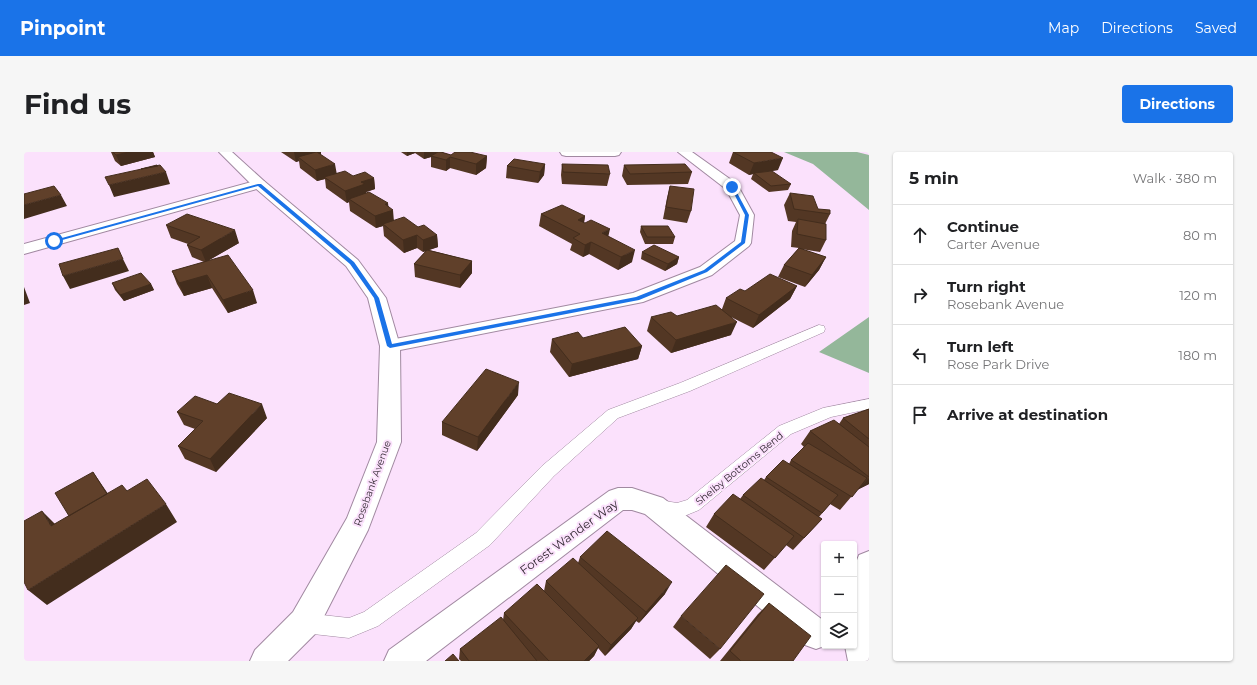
<!DOCTYPE html>
<html lang="en">
<head>
<meta charset="utf-8">
<style>
	body { margin:0; font-family:Montserrat,sans-serif; background:#f6f6f6; color:#202124 }
	.controls { position:absolute; right:12px; bottom:12px; display:grid; overflow:hidden; border-radius:4px; box-shadow:0 1px 3px #0004 }
	.controls button { width:36px; height:36px; display:grid; place-items:center; padding:0; border:0; border-bottom:1px solid #e0e0e0; background:#fff; color:#202124; font:20px sans-serif }
	.stop { position:absolute; width:12px; height:12px; margin:-9px; border:3px solid #1a73e8; border-radius:50%; background:#fff }
	.stop.end { background:#1a73e8; border-color:#fff; box-shadow:0 1px 4px #0008 }
	.list { margin:0; padding:0; list-style:none }
	h2 { display:flex; justify-content:space-between; align-items:center; height:52px; margin:0; padding:0 16px; font-size:17px }
	h2 small { font-size:13px; font-weight:400; color:#757577 }
	.list li { display:grid; grid-template-columns:26px 1fr auto; gap:12px; align-items:center; box-sizing:border-box; height:60px; padding:0 16px; border-top:1px solid #e0e0e0 }
	.list b { display:block; font-size:15px; white-space:nowrap }
	.list p { margin:0; font-size:13px; white-space:nowrap; color:#757577 }
	.list em { font-size:13px; font-style:normal; color:#757577 }
	.icon { flex:none; width:22px; height:22px; fill:none; stroke:currentColor; stroke-width:2; stroke-linecap:round; stroke-linejoin:round }
	.map { position:relative; flex:none; width:845px; height:509px; overflow:hidden; border-radius:4px }
	header { display:flex; align-items:center; gap:24px; box-sizing:border-box; height:56px; padding:0 20px; background:#1a73e8; color:#fff }
	header strong { font-size:19px }
	nav { display:flex; gap:22px; margin-inline-start:auto; font-size:14px }
	.intro { display:flex; align-items:center; justify-content:space-between; box-sizing:border-box; height:96px; padding:0 24px }
	h1 { margin:0; font-size:28px }
	.button { padding:10px 18px; border-radius:4px; background:#1a73e8; color:#fff; font-size:14px; font-weight:700 }
	main { display:flex; gap:24px; padding:0 24px }
	aside { flex:1; background:#fff; border-radius:4px; box-shadow:0 1px 3px #0004 }
	.map>svg:first-child { display:block }
	.forest { fill:#94b79a }
	.lines { fill:none; stroke-linecap:round; stroke-linejoin:round }
	.lane-casing { stroke:#a189a1; stroke-width:1 }
	.street-casing { stroke:#a189a1; stroke-width:2 }
	.secondary-casing { stroke:#a189a1; stroke-width:2 }
	.lane { fill:#fff; fill-rule:evenodd }
	.street { fill:#fff; fill-rule:evenodd }
	.secondary { fill:#fff; fill-rule:evenodd }
	.wall { fill:#533724 }
	.shaded-wall { fill:#432d1d }
	.building { fill:#60402a; stroke:#432d1d }
	.route { fill:#1a73e8 }
	.labels { text-anchor:middle; stroke-width:4; stroke-linejoin:round; paint-order:stroke }
	.street-label { font-size:10px; fill:#342a34; stroke:#fbe1fc }
	.near-street-label { font-size:12px; fill:#342a34; stroke:#fbe1fc }
</style>
</head>
<body>
<header>
<strong>Pinpoint</strong>
<nav><a>Map</a><a>Directions</a><a>Saved</a></nav>
</header>
<div class="intro"><h1>Find us</h1><a class="button">Directions</a></div>
<main>
<div class="map">
<svg width="845" height="509" viewBox="0 0 845 509">
	<rect width="100%" height="100%" fill="#fbe1fc"/>
	<path class="forest" d="M760,0H833L845,3V58L789,12Z
		M845,165V221L795,200Z"/>
	<g class="lines">
		<defs>
			<path id="lane" d="M795,173L800,174L801,177L800,180L666,239L594,266L530,324L466,393L354,474L325,486L280,481L273,478L270,471L273,464L280,461L325,466L340,460L452,381L518,314L584,258L656,231Z
				M845,247V257L807,265L767,282L675,358L653,367L629,360L626,355L629,350L635,348L653,351L663,348L755,274L799,256Z"/>
			<path id="street" d="M536,0H597L595,3L591,4H542L538,3Z
				M654,0H668L713,32L730,63L727,91L725,94L688,123L619,150L366,200L359,198L356,194L359,190L366,188L609,141L676,115L711,89L716,63L702,37Z
				M235,28L240,29L242,32L240,35L0,102V92Z
				M594,336H608L639,346L800,469V494L792,497L781,493L621,362L608,358H599L402,509H360L365,498L585,339Z
				M845,399V509H824L821,494H830V416L835,403Z"/>
			<path id="secondary" d="M195,0H208L240,29L334,108L362,146L376,194L377,290L344,378L291,482L264,509H226L231,498L269,460L323,366L353,290L356,194L344,146L322,114L230,35Z"/>
		</defs>
		<use href="#lane" class="lane-casing"/>
		<use href="#street" class="street-casing"/>
		<use href="#secondary" class="secondary-casing"/>
		<use href="#lane" class="lane"/>
		<use href="#street" class="street"/>
		<use href="#secondary" class="secondary"/>
	</g>
	<path class="wall" d="M87,0H129L131,5L97,14L91,9Z
		M257,0H297V3L312,21L329,24L350,26L351,37L342,40V41L364,55L370,69L394,75L413,83L414,95L405,98L448,109V121L436,136L391,125L390,112L402,99L399,100L393,96L380,101L360,84L359,74L352,76L326,59L325,50L323,51L302,36L301,27L293,29L276,16L275,9L272,10Z
		M377,0H417L427,3L463,4L462,16L452,23L426,16L422,19L407,15V5L400,7L391,1L383,4Z
		M709,0L754,18L738,20L767,32L764,38L745,40L727,27L729,22L725,23L705,11Z
		M521,12L520,23L514,31L482,26L483,14Z
		M538,12L586,22L583,34L538,32L537,23Z
		M600,13L668,20L664,32L603,33L598,24Z
		M646,34L667,59L663,71L639,67L643,46Z
		M766,41L794,57L806,62L801,72L802,88L796,100L777,97L802,105L795,118L781,135L754,125L760,113L775,96L767,95L768,79L772,70L764,69L760,53Z
		M517,62L561,64L560,71L584,84L608,110L594,118L565,102L559,105L546,98L548,92L515,74Z
		M142,73L215,91L185,108L233,151L204,161L188,136L160,144L153,132L148,119L180,110L168,105L163,93L164,92L147,86Z
		M617,74L651,85L649,92H621L616,80Z
		M618,100L655,105L653,112L641,119L617,107Z
		M88,131L127,132L130,138L100,149L91,138Z
		M773,134L766,147L729,176L707,165V183L647,201L623,179L627,165L653,164L698,157L702,146L721,139Z
		M559,186L618,194L614,207L545,225L526,200L528,187Z
		M494,243L453,299L418,283V270Z
		M193,252L243,266L192,320L161,307L154,294L171,277L160,273L153,260Z
		M845,257V332L833,338L816,358L806,352L795,365L798,367L769,398L762,393L740,418L682,375L690,362L716,347L719,343L740,328L742,325L765,312L767,308L780,295L777,292L786,279L815,272L819,266Z
		M556,405L641,442L615,471L612,469L607,477L581,504L574,496L570,504L565,509H437L435,507L436,497L479,468L480,461L520,439L522,429L554,411Z
		M745,451L769,509H696L734,462Z
		M657,464L696,497L686,507L649,475Z"/>
	<path class="shaded-wall" d="M105,0H129L131,5L97,14L92,3Z
		M270,0H297V3L274,5L275,9L272,10Z
		M383,0H391V1L383,4Z
		M400,0H417L407,4V5L400,7Z
		M463,4L462,16L452,23V12Z
		M426,5V16L422,19V8Z
		M759,6L754,18L730,22V21L729,22L725,23L730,11Z
		M311,12L313,23L300,25L301,27L293,29L291,18Z
		M521,12L520,23L514,31L516,20Z
		M142,20L146,32L90,45L85,33Z
		M350,26L351,37L342,40L343,44L325,47V50L323,51L321,39L337,30Z
		M37,43L43,54L0,67V53Z
		M364,51L365,59L369,58L370,70L359,72V74L352,76L351,64L361,52Z
		M561,64L559,76L554,68Z
		M586,77L583,90L578,81Z
		M211,78L215,91L182,110L177,98Z
		M393,83V96L380,101L379,88Z
		M413,83L414,95L399,100V88Z
		M567,90L565,102L559,105L561,93Z
		M611,98L608,110L594,118L597,105Z
		M655,105L653,112L641,119L644,112Z
		M802,105L795,118L781,135L788,123Z
		M99,107L105,119L46,137L39,124Z
		M448,109V121L436,136V123Z
		M183,123L188,136L160,144L155,131Z
		M127,132L130,138L100,149L96,143Z
		M773,134L766,147L729,176L735,163Z
		M0,135L6,151L0,153Z
		M229,138L233,151L204,161L199,148Z
		M713,170L707,183L647,201L652,188Z
		M618,194L614,207L545,225L548,212Z
		M495,230L494,243L453,299L454,285Z
		M238,252L243,266L192,320L186,307Z
		M69,320L89,349L51,371Z
		M845,326V332L833,338Z
		M142,352L153,370L23,453L4,438Z
		M18,359L35,376L27,374Z
		M648,430L641,442L615,471L622,460Z
		M614,466L607,477L581,504L587,493Z
		M575,494L570,504L565,509H560Z"/>
	<path class="building" d="M89,0H105L92,3Z
		M292,0H293L311,12L291,18L274,5Z
		M414,0H417L427,3L431,0H446L463,4L452,12L426,5L422,8L407,4Z
		M709,0H747L759,6L730,11Z
		M490,7L521,12L516,20L483,14Z
		M538,12L584,13L586,22L539,20Z
		M661,12L668,20L606,22L600,13Z
		M133,13L134,14L117,17Z
		M136,13L142,20L85,33L81,25Z
		M321,19L329,24L341,20L350,26L337,30L341,32L321,39L300,25Z
		M748,19L767,32L747,34L730,21Z
		M30,34L37,43L0,53V42Z
		M646,34L670,37L667,59L642,55Z
		M345,40L364,51L361,52L369,58L351,64L325,47Z
		M766,41L789,44L794,57L806,58V62L770,57Z
		M538,53L561,64L554,68L561,71L567,68L586,77L578,81L611,98L597,105L567,90L561,93L549,86L556,82L517,62Z
		M163,62L211,78L177,98L163,93L176,85L142,73Z
		M380,65L394,75L400,73L413,83L399,88L393,83L379,88L359,72Z
		M774,67L802,72V88L773,82Z
		M617,74H644L651,85H623Z
		M630,93L655,105L644,112L618,100Z
		M94,96L99,107L39,124L35,112Z
		M775,96L802,105L788,123L760,113Z
		M403,98L448,109L436,123L390,112Z
		M204,103L229,138L199,148L183,123L155,131L148,119Z
		M117,121L127,132L96,143L88,131Z
		M746,122L773,134L735,163L702,146L716,137L721,139Z
		M692,153L713,170L652,188L627,165L647,160L653,164Z
		M601,175L618,194L548,212L528,187L554,180L559,186Z
		M462,217L495,230L454,285L418,270Z
		M205,241L238,252L186,307L154,294L179,269L153,260L171,244L193,252Z
		M845,257V287L819,266Z
		M810,268L845,295V325L786,279Z
		M784,291L843,326L828,345L767,308Z
		M759,308L814,343L798,361L742,325Z
		M69,320L83,342L45,364L31,341Z
		M737,326L798,367L780,386L719,343Z
		M123,327L142,352L4,438L0,430V369L18,359L27,374L98,333L103,339Z
		M709,342L770,384L751,406L690,362Z
		M583,379L648,430L622,460L556,405Z
		M549,406L614,466L587,493L522,429Z
		M702,413L740,442L696,497L657,464Z
		M513,432L575,494L560,509H525L480,461Z
		M745,451L787,484L769,509H717L706,499Z
		M477,465L513,509H445L436,497Z
		M429,502L435,509H421Z"/>
	<path class="route" d="M234,32H237L330,110L355,146L368,192L612,145L680,118L717,90L721,63L706,34L710,35L725,63L721,91L683,120L615,148L366,196L363,194L350,146L326,112L234,34L31,90L27,89Z"/>
	<g class="labels">
		<g class="street-label">
			<text transform="translate(715 316) rotate(-39)" y="4">Shelby Bottoms Bend</text>
			<text transform="translate(348 331) rotate(-70)" y="4">Rosebank Avenue</text>
		</g>
		<g class="near-street-label">
			<text transform="translate(545 385) rotate(-36)" y="4">Forest Wander Way</text>
		</g>
	</g>
</svg>
<div class="controls">
<button>+</button>
<button>−</button>
<button><svg class="icon" aria-label="layers" viewBox="0 0 24 24"><path d="M12 4l9 5-9 5-9-5zM3 14l9 5 9-5"/></svg></button>
</div>
<div class="stop" style="left:30px;top:89px"></div>
<div class="stop end" style="left:708px;top:35px"></div>
</div>
<aside>
<h2>5 min<small>Walk · 380 m</small></h2>
<ul class="list">
<li><svg class="icon" aria-label="ahead" viewBox="0 0 24 24"><path d="M12 20V5M6 11l6-6 6 6"/></svg><div><b>Continue</b><p>Carter Avenue</p></div><em>80 m</em></li>
<li><svg class="icon" aria-label="right" viewBox="0 0 24 24"><path d="M7 20v-9h11M14 6l5 5-5 5"/></svg><div><b>Turn right</b><p>Rosebank Avenue</p></div><em>120 m</em></li>
<li><svg class="icon" aria-label="left" viewBox="0 0 24 24"><path d="M17 20v-9H6M10 6l-5 5 5 5"/></svg><div><b>Turn left</b><p>Rose Park Drive</p></div><em>180 m</em></li>
<li><svg class="icon" aria-label="arrive" viewBox="0 0 24 24"><path d="M6 21V4h12l-3 4 3 4H6"/></svg><div><b>Arrive at destination</b></div></li>
</ul>
</aside>
</main>
</body>
</html>
